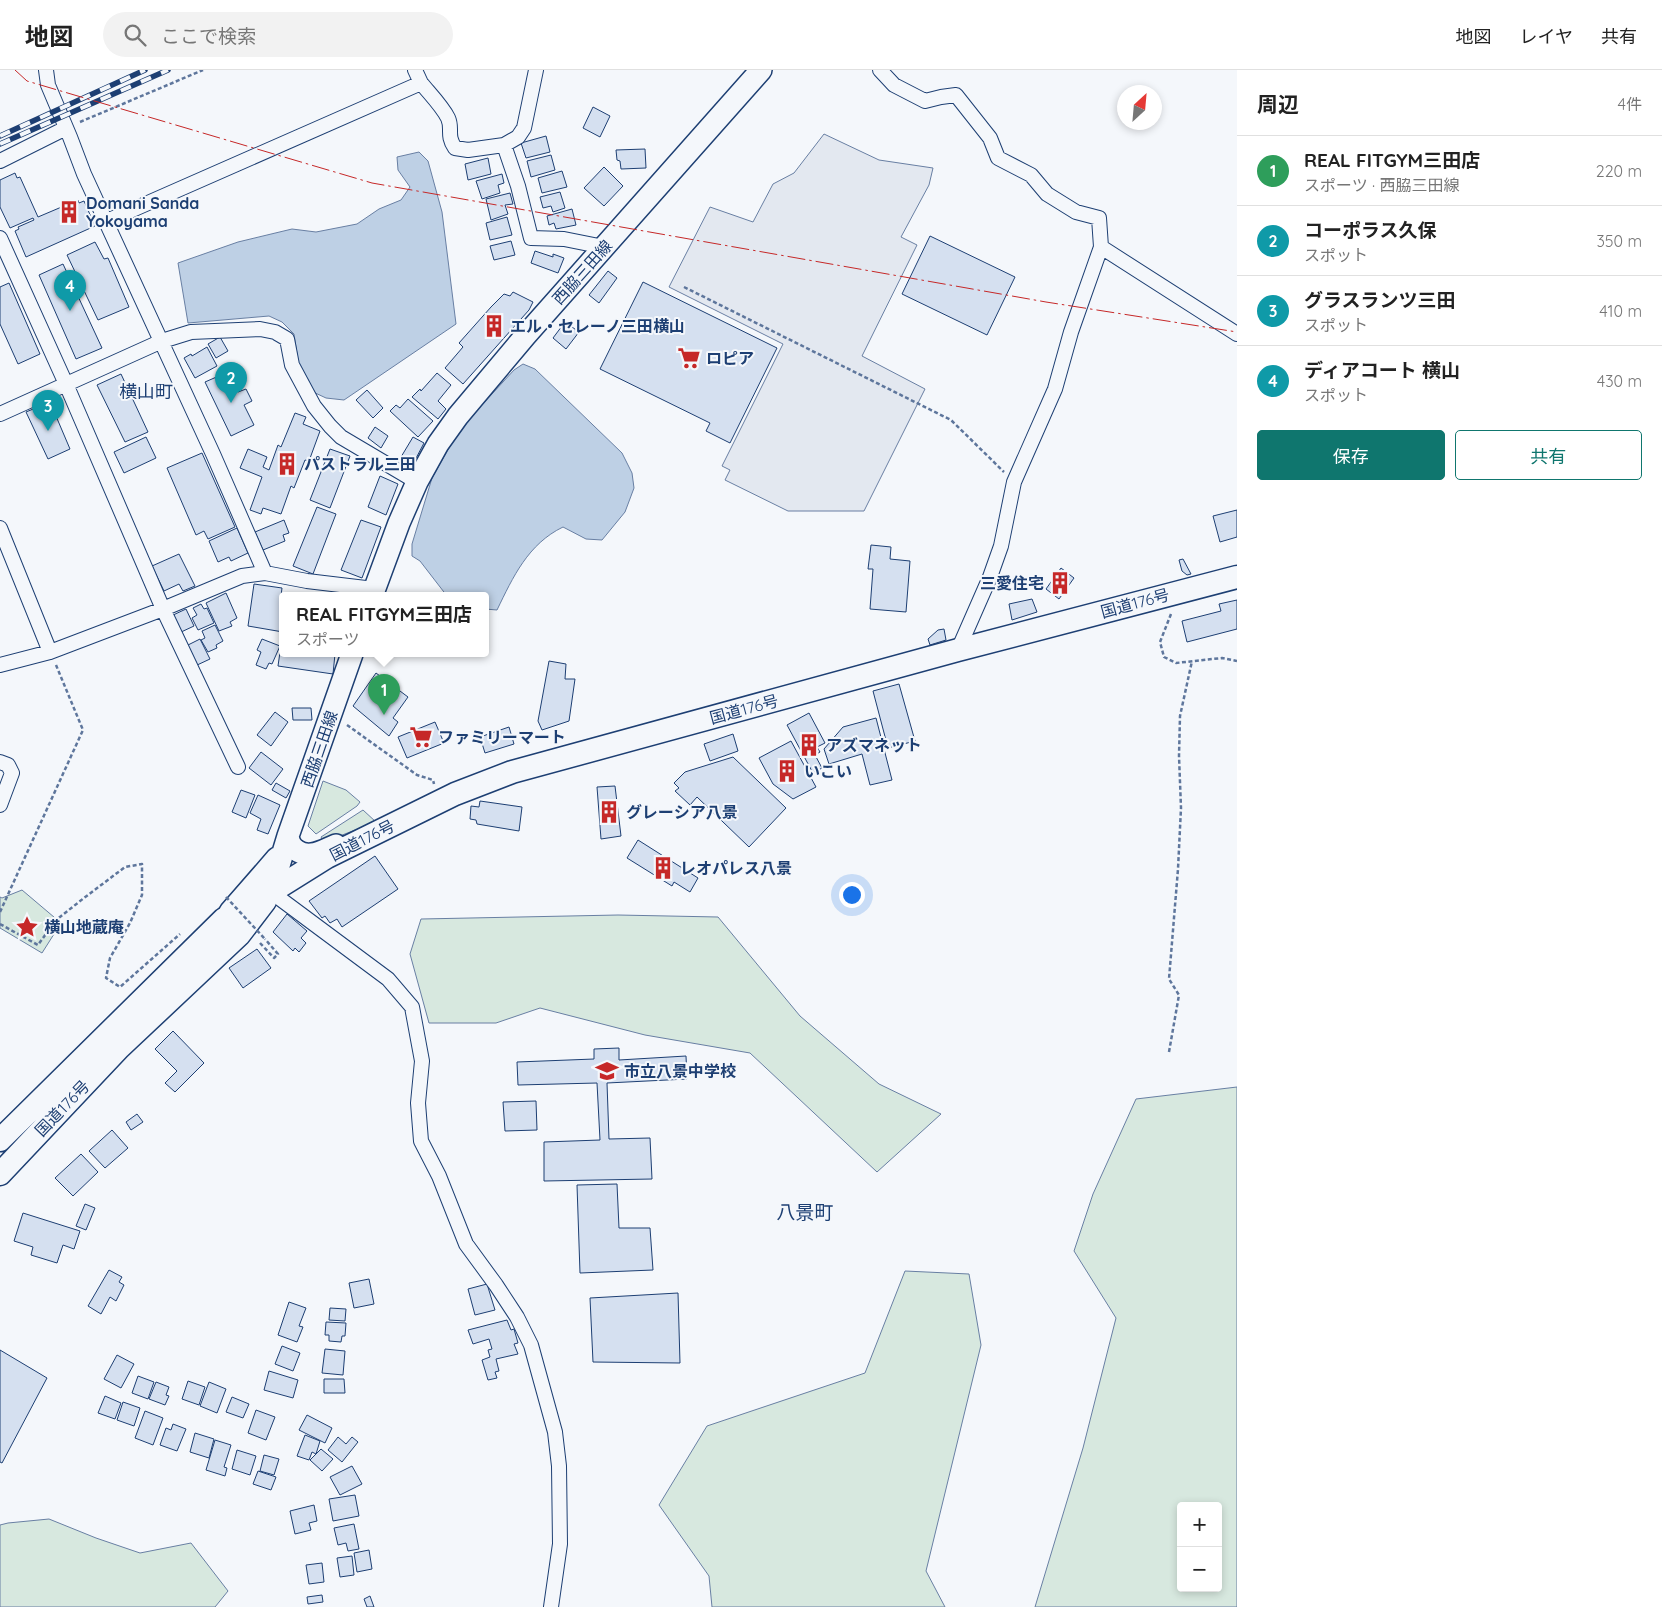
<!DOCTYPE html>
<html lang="ja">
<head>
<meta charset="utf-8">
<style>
	body { margin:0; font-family:Quicksand,"Noto Sans JP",sans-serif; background:#f2f2f2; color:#222 }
	.controls { position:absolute; right:15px; bottom:15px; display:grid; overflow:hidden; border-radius:5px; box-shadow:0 2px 8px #0003 }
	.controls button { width:45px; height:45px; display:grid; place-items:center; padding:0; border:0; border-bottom:1px solid #e0e0e0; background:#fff; color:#222; font:25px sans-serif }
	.compass { position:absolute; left:1117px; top:15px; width:45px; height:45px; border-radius:50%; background:#fff; box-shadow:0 2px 8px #0003; rotate:26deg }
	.you { position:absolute; left:851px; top:824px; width:18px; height:18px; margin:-12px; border:4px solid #fff; border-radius:50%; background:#1a73e8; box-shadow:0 0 0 8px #1a73e833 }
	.badge { display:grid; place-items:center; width:32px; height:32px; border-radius:50%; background:#0f766e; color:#fff; font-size:16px; font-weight:700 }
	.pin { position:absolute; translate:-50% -41px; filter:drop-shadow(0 1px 2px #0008) }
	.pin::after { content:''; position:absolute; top:26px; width:18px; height:15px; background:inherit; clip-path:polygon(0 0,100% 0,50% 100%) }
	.popup { position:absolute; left:279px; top:522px; width:210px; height:65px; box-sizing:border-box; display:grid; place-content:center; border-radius:5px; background:#fff; filter:drop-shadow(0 1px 4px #0005); font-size:16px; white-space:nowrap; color:#767676 }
	.popup b { font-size:19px; color:#222 }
	.popup::after { content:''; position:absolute; left:50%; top:100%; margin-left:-10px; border:10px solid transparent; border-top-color:#fff }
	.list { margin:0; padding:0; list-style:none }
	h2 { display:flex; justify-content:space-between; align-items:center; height:65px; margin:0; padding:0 20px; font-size:21px }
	h2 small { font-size:16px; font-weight:400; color:#767676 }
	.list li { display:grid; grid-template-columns:32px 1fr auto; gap:15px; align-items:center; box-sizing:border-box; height:70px; padding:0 20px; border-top:1px solid #e0e0e0 }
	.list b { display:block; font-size:19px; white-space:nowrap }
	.list p { margin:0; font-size:16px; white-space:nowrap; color:#767676 }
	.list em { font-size:16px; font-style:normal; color:#767676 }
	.actions { display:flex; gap:10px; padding:15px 20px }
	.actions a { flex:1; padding:11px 0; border:1px solid #0f766e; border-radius:5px; text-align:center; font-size:18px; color:#0f766e }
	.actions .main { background:#0f766e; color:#fff }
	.icon { flex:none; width:28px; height:28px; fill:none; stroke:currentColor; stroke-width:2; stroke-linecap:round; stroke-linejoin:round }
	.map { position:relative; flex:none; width:1237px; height:1537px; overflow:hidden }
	header { display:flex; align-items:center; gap:30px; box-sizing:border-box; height:70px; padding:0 25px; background:#fff; border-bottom:1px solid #e0e0e0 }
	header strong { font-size:24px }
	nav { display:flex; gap:28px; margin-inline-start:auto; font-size:18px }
	.search { width:350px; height:45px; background:#f2f2f2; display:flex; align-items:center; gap:12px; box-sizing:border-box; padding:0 18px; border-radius:28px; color:#767676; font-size:19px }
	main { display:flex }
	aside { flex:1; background:#fff }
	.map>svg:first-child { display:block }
	.green { fill:#d7e8df; stroke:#687fa3; fill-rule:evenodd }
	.parking { fill:#e3e8f0; stroke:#687fa3 }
	.water { fill:#bed0e5; stroke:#687fa3 }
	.building { fill:#d5e0f0; stroke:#1d3f73 }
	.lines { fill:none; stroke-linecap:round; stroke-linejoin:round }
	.minor-casing { stroke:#1d3f73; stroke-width:16 }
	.primary-casing { stroke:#1d3f73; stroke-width:24 }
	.trunk-casing { stroke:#1d3f73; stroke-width:25 }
	.path { stroke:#5e769c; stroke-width:2.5; stroke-dasharray:4 2.5; stroke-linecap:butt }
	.minor { stroke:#f4f7fb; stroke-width:14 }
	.primary { stroke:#f4f7fb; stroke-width:21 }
	.trunk { stroke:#f4f7fb; stroke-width:22 }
	.rail-casing { stroke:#1d3f73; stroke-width:5.5 }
	.rail { stroke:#f4f7fb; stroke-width:4; stroke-dasharray:11; stroke-linecap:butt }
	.path-bridge { stroke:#5e769c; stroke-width:2.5; stroke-dasharray:4 2.5; stroke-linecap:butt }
	.power { stroke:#c62828; stroke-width:1; stroke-dasharray:18 4 2.5 4; stroke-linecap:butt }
	.labels { text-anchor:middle; stroke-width:4; stroke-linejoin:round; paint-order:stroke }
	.poi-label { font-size:16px; font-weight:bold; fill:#1d3f73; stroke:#f4f7fb; text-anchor:start }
	.street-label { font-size:16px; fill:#1d3f73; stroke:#f4f7fb }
	.neighbourhood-label { font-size:18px; fill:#1d3f73; stroke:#f4f7fb }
	.quarter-label { font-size:19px; fill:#1d3f73; stroke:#f4f7fb }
</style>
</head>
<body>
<header>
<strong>地図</strong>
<div class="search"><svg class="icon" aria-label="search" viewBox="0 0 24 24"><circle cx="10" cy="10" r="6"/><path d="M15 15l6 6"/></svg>ここで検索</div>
<nav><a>地図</a><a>レイヤ</a><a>共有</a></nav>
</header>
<main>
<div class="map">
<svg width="1237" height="1537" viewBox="0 0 1237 1537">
	<rect width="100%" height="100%" fill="#f4f7fb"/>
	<path class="green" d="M323,711L346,720L360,732L357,736L316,764L308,756Z
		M363,740L376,752L324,772L321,767Z
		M22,820L61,853L42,883L0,858V827L2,828Z
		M618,845L718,847L800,946L879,1014L941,1044L877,1102L750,983L645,965L540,938L496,953H429L410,884L421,849Z
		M1237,1017V1537H1035L1083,1378L1116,1248L1074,1181L1093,1124L1136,1029ZM1181,1436H1218V1518H1181Z
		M905,1201L969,1204L981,1275L926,1501L945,1537H712L709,1506L659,1435L707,1356L865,1303Z
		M49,1449L96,1468L140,1483L191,1473L228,1521L215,1537H0V1455L8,1453Z"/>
	<path class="parking" d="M824,64L879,90L933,98L929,115L901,167L917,175L862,286L925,319L864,441H788L725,410L730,400L722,396L783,274L669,217L710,137L753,152L773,114L794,103Z"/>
	<path class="water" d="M419,82L428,91L442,142L456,254L344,330L326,328L311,321L299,297L294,264L282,252L269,246L188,253L178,193L238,172L292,159L316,162L357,154L379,139L401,130L410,117L398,100L397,87Z
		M523,294L535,299L622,383L632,403L634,418L625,442L602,470L586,469L563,457C528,474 513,507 497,540L485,539V526H447L420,491L412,486V474L432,408L459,360L514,300Z"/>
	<path class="building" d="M593,37L610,46L600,67L583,58Z
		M546,66L550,82L526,88L521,73Z
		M645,79L646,98L621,99L620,91L617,90L616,80Z
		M551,85L555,100L531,107L527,91Z
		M488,88L491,104L468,110L465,94Z
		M604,97L623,116L604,136L584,118Z
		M562,101L567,117L542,123L538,108Z
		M15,103L17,108L20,107L38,147L78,130L79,133L84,131L95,156L26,187L15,161L19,159L18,157L34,150L33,148L10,158L0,137V110Z
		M502,104L504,113L498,115L500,123L482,129L476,111Z
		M560,122L565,138L553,142L551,136L543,138L540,127Z
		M510,123L513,134L505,135L508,144L491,150L486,129Z
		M572,139L576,155L556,159L554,153L549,155L547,146Z
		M507,147L512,165L490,170L486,153Z
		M930,166L1015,207L987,265L902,224Z
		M511,171L515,185L494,190L490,176Z
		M95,172L104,189L108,188L129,237L98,250L67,185Z
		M535,181L553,187V184L564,188L558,203L531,193Z
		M63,194L102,278L76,289L39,205Z
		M608,201L617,208L599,233L589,225Z
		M643,212L777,278L730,373L706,361L710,353L600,299Z
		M9,213L40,284L18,294L0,254V217Z
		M513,222L533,232L529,240L463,314L445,298L463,277L459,273L491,237L504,224L510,226Z
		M565,252L579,262L566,279L553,268Z
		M220,267L228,281L216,288L208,274Z
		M207,277L217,296L195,308L184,288L191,284L192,286Z
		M228,302L238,322L246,319L252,331L244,335L254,355L231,366L205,312Z
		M437,303L451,315L438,331L446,339L438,349L412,327L420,319L421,321Z
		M121,304L148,362L125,372L97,315Z
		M367,320L383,338L373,348L356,330Z
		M408,329L433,351L418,367L390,341L396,335L400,338Z
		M50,332L70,379L48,389L26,342Z
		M295,343L306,347L303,354L320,361L309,391L305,390L294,418L291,416L281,444L263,438L261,444L250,440L262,407L240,398L248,379L267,387L263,397L269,400L278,375L281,377Z
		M375,357L388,366L381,378L368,368Z
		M146,367L156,388L124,403L114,382Z
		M413,367L424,373L413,394L401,387Z
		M330,379L350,386L330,438L310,430Z
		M202,383L235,457L208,469L204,461L196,465L167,398Z
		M380,406L398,414L386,445L368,437Z
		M317,437L336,444L313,504L293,496Z
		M1237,440V467L1220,472L1213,446Z
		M284,450L289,463L283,465L285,471L263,480L255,462Z
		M361,450L381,457L362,508L341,500Z
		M237,458L248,483L231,491L229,487L218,492L209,471Z
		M871,475L891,477L890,489L910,491L906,542L870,539L873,499H868Z
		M179,484L195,516L183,521L179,514L164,521L152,496Z
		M1183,489L1191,504L1187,505L1182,501L1179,490Z
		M1061,498L1074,508L1059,529L1046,519Z
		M254,514L282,518L280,534L283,535V562L248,556Z
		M226,523L237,548L230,552L232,556L219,561L206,533Z
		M1032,529L1037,542L1012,550L1009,534Z
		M1237,530V559L1187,572L1182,551L1221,541L1219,534Z
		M201,534L204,539L207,538L214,553L198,560L192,548L197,545L193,538Z
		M186,539L194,556L179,563L171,546Z
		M215,555L223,571L216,575L217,578L208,582L201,570L205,568L202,561Z
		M944,559L946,570L930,575L928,569L938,560Z
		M200,569L210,589L195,596L186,576Z
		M262,569L280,576L272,594L269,593L266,599L256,595L261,582L257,580Z
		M281,575L283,576V584H335L333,604L278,596Z
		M549,591L566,594L565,609H575L569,651L542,660L538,651Z
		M376,603L408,627L393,648L398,652L389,666L353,636Z
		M899,614L915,671L888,678L873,621Z
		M292,638H311L312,650H293Z
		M275,642L288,652L271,676L257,665Z
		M809,643L825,673L817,677L820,682L815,685L822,698L813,703L787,655Z
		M876,648L892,710L870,715L862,684L829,694L824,679L843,657Z
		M435,652L444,673L407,688L398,667Z
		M509,657L514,674L485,683L480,667Z
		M733,664L738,681L710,691L704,674Z
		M791,671L816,717L793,729L773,714L759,688Z
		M261,682L283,699L271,715L249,698Z
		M733,687L786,738L749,777L697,727L690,735L675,721L679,718L674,713L685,702Z
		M276,713L290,721L286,728L272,720Z
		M615,716L621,766L601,769L597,717Z
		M241,720L255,725L246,748L232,742Z
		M258,725L280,735L268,764L257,760L261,749L250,743Z
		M480,731L522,737L519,761L477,754L476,750L470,749L471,736L479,737Z
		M638,770L698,808L690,822L674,812L672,816L627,788Z
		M375,786L398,819L342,857L337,849L330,853L325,846L322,848L309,831Z
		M287,844L307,861L301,868L306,873L299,882L295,878L293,881L273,862Z
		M257,879L271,898L243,918L229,898Z
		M173,961L204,993L175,1022L165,1013L177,1001L155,979Z
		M619,978V990L686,986L687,1009L607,1013L609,1069L650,1068L652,1109L544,1111V1072L600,1070L597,1013L518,1015L517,992L594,989V979Z
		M536,1031L537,1060L505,1061L503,1032Z
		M137,1044L143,1052L131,1060L126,1052Z
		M112,1060L128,1078L105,1098L89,1081Z
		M81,1084L98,1102L73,1126L55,1108Z
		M617,1114L619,1158H650L653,1200L580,1203L577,1115Z
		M85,1134L95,1138L86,1160L76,1156Z
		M23,1143L80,1161L74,1179L63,1175L57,1193L31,1185L33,1177L14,1171Z
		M109,1200L122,1207L119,1212L124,1215L116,1231L110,1227L101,1244L88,1236Z
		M369,1209L374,1234L354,1238L349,1213Z
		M487,1214L495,1240L475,1245L468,1219Z
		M678,1223L680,1293L593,1292L590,1228Z
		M289,1232L306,1238L299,1256L303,1257L297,1272L278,1265Z
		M330,1238L346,1239L345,1251L329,1250Z
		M507,1250L511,1260L514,1259L518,1273L514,1274L518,1284L496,1289L499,1301L495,1302L497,1308L488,1310L482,1290L490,1287L488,1280L492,1279L489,1269L473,1274L468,1260Z
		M326,1252L346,1253L345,1266H342L341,1272L329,1271V1265H325Z
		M282,1276L300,1283L293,1301L275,1294Z
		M325,1279L345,1281L343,1305L322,1303Z
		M0,1280L47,1308L2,1393L0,1392Z
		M117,1285L134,1294L121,1318L104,1309Z
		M269,1301L298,1310L293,1328L264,1320Z
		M138,1306L154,1312L148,1329L132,1323Z
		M324,1309H344L345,1323H324Z
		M188,1311L205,1317L199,1335L182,1329Z
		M156,1312L169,1317L166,1325L169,1326L165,1335L149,1329Z
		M209,1312L226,1319L217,1343L200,1336Z
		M105,1326L121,1333L115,1349L98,1343Z
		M232,1327L249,1334L243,1348L226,1342Z
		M123,1332L140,1338L134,1356L117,1350Z
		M256,1340L275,1347L266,1370L248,1363Z
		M145,1341L163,1348L153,1375L135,1368Z
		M307,1345L332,1358L325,1373L299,1360Z
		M173,1354L186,1359L177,1381L160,1375L166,1358L171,1360Z
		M195,1363L214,1369L209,1388L190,1382Z
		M305,1365L320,1371L316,1384L312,1382L309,1390L297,1386Z
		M338,1367L346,1374L352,1367L358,1372L342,1392L328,1380Z
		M215,1370L231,1375L224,1397L227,1398L225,1406L206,1400Z
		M321,1379L333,1389L322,1401L310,1390Z
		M237,1380L256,1386L250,1405L232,1399Z
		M264,1385L279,1389L274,1405L260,1401Z
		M352,1396L362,1414L340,1425L330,1407Z
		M258,1401L276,1407L271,1420L253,1414Z
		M355,1425L359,1446L333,1451L329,1429Z
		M314,1435L317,1451L309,1453L311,1460L295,1464L290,1441Z
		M354,1454L359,1479L348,1481L346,1473L338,1475L334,1458Z
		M369,1480L372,1499L357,1502L354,1483Z
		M352,1486L354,1505L340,1507L337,1488Z
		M322,1493L324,1512L309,1514L306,1495Z
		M322,1525L323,1532L308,1534L307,1527Z
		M370,1526L374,1537H367L364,1529Z"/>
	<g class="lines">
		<defs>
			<path id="minor" d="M46,0L48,15L70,67L84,104L213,384L265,503
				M880,0L894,15L925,31L941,27L956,25L990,68L998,88L1031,105L1047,124L1076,142L1099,148L1101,177L1071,262L1055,319L1014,412L1001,476L990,507L958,580
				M421,13C430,24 442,36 448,48C453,59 446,65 455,78L468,80L504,75L518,67L524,58L536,0
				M504,75L518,116L531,168L564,169L604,177
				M0,91L66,58
				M107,151L421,13L415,0
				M0,168L66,314L163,539L238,697
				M1101,177L1237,264
				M0,344L162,271L191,262L260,259L275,262L287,269L292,295L314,336L330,356L341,367L417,412
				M0,458L50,582
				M0,595L50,582L163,539L242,506L265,503L307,511L374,519
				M0,692L8,695L12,703L0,735
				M271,822L388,909L412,937L422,991L418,1033L421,1071L439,1106L466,1174L496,1215L517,1247L531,1275L555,1362L559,1396L560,1474L551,1537"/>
			<path id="primary" d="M372,526L399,453L417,412L438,374L458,346L526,265L761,0
				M288,766C289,773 291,777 296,780C309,790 323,780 336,775
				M271,822L288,766L352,584
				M230,842L277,788"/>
			<path id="trunk" d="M0,1070L224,849L271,822L327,787L455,724L512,702L958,580L1237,507
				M0,1104L119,978L239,865L265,831"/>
		</defs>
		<use href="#minor" class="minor-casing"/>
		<use href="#primary" class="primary-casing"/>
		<use href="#trunk" class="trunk-casing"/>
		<path class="path" d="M80,52L203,0
			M684,217L951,350L1004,402
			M1171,544L1160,572L1164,587L1176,593L1222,588L1237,591
			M347,655L417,705L433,710L434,714
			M0,842L83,660L56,595
			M0,854L38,875L56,850L84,828L125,797L142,794V825L130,853L110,888L106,908L120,917L180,864
			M260,873L274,888L278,884L265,869
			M1169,982L1179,925L1169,909L1178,799L1181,738L1179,686L1180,646L1192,591"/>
		<use href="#minor" class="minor"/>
		<use href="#primary" class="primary"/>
		<use href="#trunk" class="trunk"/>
		<defs>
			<path id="rail" d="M0,66L145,0
				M0,74L168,0"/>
		</defs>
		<use href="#rail" class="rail-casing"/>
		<use href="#rail" class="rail"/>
		<path class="path-bridge" d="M226,827L265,869"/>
		<path class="power" d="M15,0L27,11L372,113L1046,232L1237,262"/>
	</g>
	<defs>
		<symbol id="building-bare" viewBox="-9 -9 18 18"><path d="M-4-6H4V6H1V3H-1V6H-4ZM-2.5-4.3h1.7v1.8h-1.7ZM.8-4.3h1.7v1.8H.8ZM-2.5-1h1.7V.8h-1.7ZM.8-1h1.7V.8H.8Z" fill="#c62828" stroke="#f4f7fb" stroke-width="2.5" paint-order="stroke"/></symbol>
		<symbol id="supermarket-bare" viewBox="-9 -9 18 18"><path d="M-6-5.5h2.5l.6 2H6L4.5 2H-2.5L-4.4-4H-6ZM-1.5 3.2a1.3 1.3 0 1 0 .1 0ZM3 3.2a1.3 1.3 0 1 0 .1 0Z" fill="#c62828" stroke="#f4f7fb" stroke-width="2.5" paint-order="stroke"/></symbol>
		<symbol id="sight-bare" viewBox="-9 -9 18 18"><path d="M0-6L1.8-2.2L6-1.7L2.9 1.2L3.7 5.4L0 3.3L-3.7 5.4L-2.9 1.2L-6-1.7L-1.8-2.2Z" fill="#c62828" stroke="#f4f7fb" stroke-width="2.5" paint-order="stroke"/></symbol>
		<symbol id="school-bare" viewBox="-9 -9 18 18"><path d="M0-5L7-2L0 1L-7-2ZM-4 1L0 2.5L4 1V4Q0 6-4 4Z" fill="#c62828" stroke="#f4f7fb" stroke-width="2.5" paint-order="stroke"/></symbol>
	</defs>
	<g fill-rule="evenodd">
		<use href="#building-bare" x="53" y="126" width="32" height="32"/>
		<use href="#building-bare" x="478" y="240" width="32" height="32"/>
		<use href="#supermarket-bare" x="673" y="272" width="32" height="32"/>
		<use href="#building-bare" x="271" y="378" width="32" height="32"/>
		<use href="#building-bare" x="1044" y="497" width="32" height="32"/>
		<use href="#supermarket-bare" x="405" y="651" width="32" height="32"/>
		<use href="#building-bare" x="793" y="659" width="32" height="32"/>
		<use href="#building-bare" x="771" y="685" width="32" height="32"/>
		<use href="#building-bare" x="593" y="726" width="32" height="32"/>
		<use href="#building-bare" x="647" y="782" width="32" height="32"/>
		<use href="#sight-bare" x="11" y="841" width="32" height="32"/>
		<use href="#school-bare" x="591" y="985" width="32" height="32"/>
	</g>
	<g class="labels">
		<g class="poi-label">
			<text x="86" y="139">Domani Sanda<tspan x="86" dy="18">Yokoyama</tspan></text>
			<text x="510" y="262">エル・セレーノ三田横山</text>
			<text x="706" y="294">ロピア</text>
			<text x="304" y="400">パストラル三田</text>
			<text x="1044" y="519" text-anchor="end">三愛住宅</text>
			<text x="438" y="673">ファミリーマート</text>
			<text x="826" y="681">アズマネット</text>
			<text x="804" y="707">いこい</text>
			<text x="626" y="748">グレーシア八景</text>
			<text x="680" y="804">レオパレス八景</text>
			<text x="44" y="863">横山地蔵庵</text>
			<text x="624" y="1007">市立八景中学校</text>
		</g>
		<g class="street-label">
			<text transform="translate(582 202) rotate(-48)" y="6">西脇三田線</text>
			<text transform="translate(1135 533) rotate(-15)" y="6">国道176号</text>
			<text transform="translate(744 639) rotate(-15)" y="6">国道176号</text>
			<text transform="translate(319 679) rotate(-71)" y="6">西脇三田線</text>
			<text transform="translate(362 770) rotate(-27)" y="6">国道176号</text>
			<text transform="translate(62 1038) rotate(-46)" y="6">国道176号</text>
		</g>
		<g class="neighbourhood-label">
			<text x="146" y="328">横山町</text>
		</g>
		<g class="quarter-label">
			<text x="805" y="1149">八景町</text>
		</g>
	</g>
</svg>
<div class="controls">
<button>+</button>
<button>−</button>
</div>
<svg class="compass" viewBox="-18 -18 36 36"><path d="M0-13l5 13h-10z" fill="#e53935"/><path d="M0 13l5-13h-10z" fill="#767676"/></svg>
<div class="you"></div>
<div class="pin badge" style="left:384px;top:645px;background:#2e9e5b">1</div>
<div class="popup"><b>REAL FITGYM三田店</b>スポーツ</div>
<div class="pin badge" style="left:231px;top:333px;background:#0f9aa8">2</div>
<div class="pin badge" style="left:48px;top:361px;background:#0f9aa8">3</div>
<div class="pin badge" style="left:70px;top:241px;background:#0f9aa8">4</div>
</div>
<aside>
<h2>周辺<small>4件</small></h2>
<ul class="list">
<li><span class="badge" style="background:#2e9e5b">1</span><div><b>REAL FITGYM三田店</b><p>スポーツ · 西脇三田線</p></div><em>220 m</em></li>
<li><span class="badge" style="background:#0f9aa8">2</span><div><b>コーポラス久保</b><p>スポット</p></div><em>350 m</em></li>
<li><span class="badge" style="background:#0f9aa8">3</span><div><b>グラスランツ三田</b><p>スポット</p></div><em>410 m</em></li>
<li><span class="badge" style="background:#0f9aa8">4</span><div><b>ディアコート 横山</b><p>スポット</p></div><em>430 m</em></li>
</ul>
<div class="actions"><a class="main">保存</a><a>共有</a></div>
</aside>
</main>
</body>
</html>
